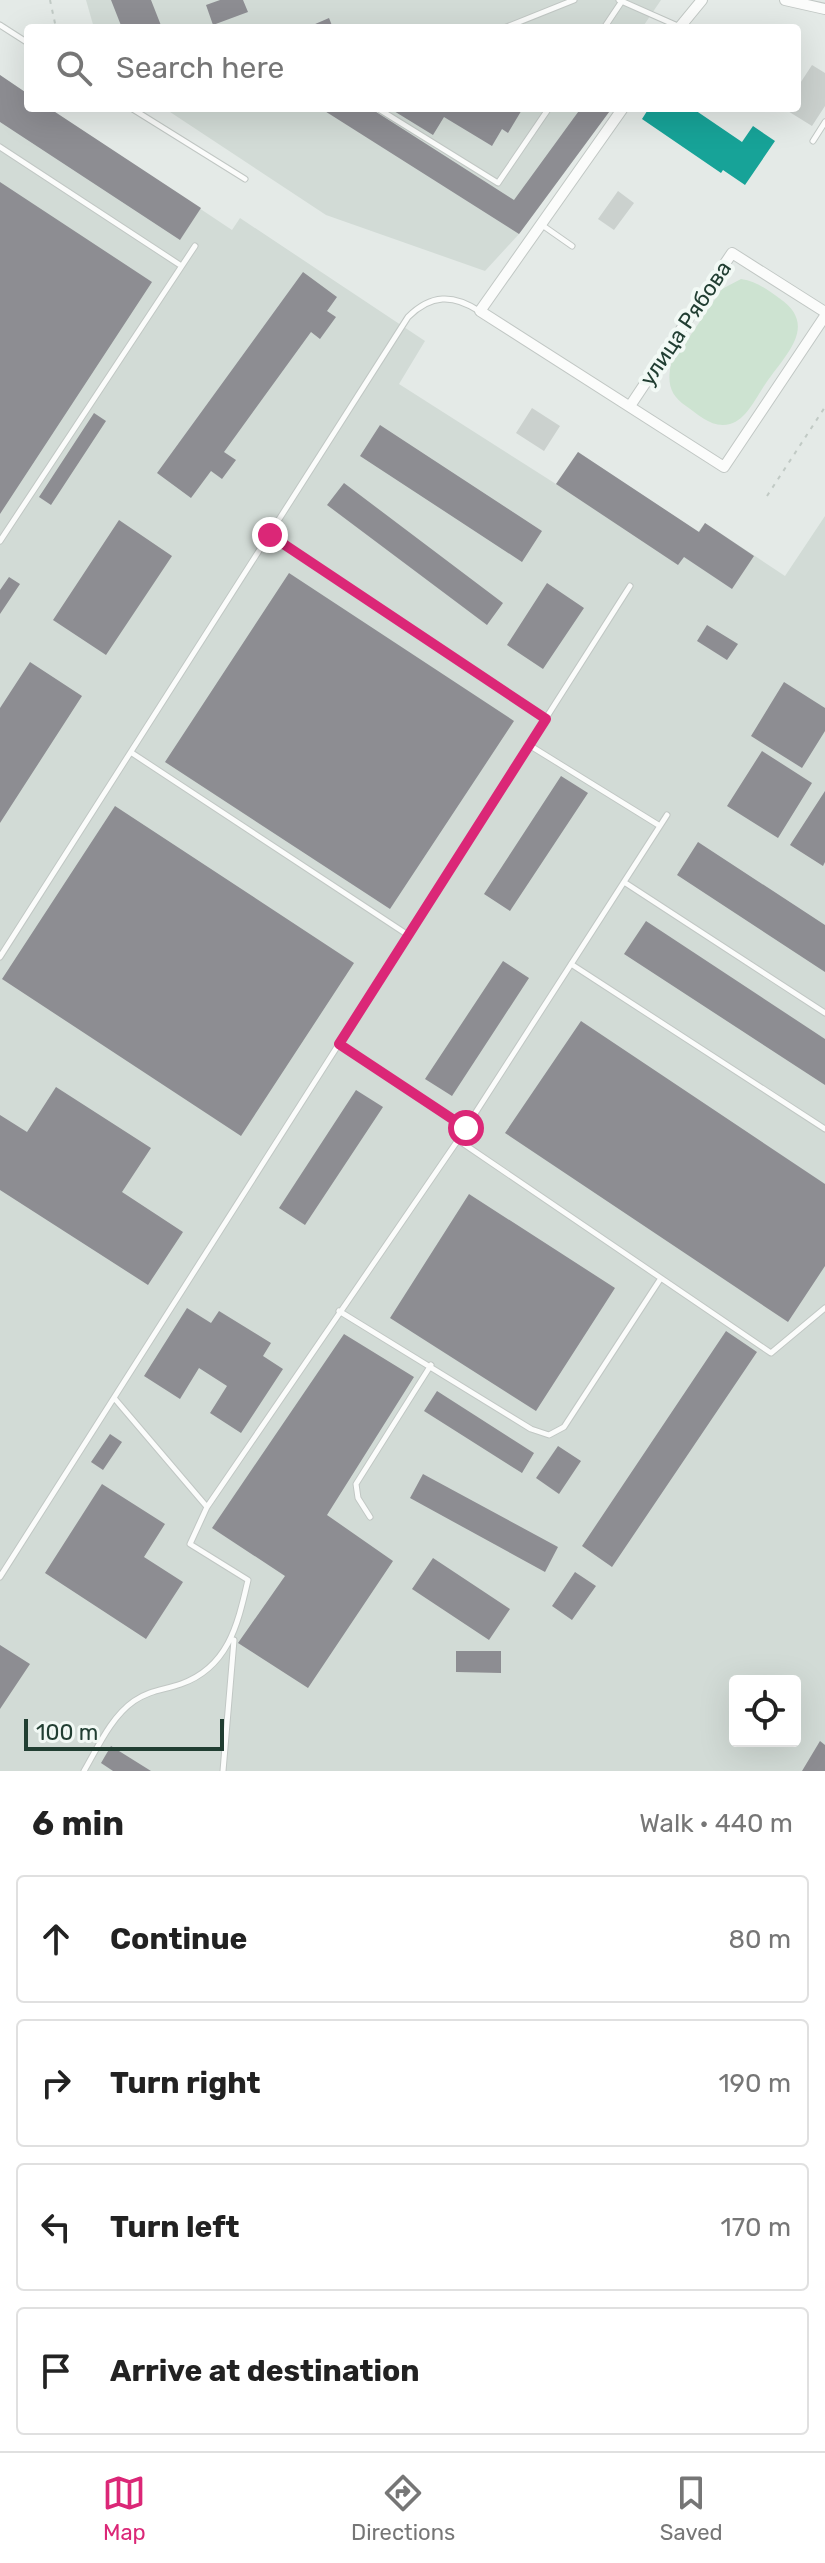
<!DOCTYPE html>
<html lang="en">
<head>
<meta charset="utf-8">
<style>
	body { margin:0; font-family:Rubik,sans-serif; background:#f6f6f6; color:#222 }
	.controls { position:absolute; right:24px; bottom:24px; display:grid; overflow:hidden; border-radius:8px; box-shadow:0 8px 32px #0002 }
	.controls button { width:72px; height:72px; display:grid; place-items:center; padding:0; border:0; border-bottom:2px solid #e0e0e0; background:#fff; color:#222; font:40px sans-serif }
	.scale { position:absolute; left:24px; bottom:20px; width:200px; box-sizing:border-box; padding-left:8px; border:4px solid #213e32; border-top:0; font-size:22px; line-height:28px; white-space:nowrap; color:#213e32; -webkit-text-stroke:6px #f2f9f5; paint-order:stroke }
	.stop { position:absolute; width:24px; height:24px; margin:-18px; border:6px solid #db2777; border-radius:50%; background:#fff }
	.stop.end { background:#db2777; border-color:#fff; box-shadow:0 2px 8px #0008 }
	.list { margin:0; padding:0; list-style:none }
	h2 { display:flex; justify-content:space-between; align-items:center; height:104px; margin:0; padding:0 32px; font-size:34px }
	h2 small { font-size:26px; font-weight:400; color:#767676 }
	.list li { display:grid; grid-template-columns:52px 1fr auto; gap:24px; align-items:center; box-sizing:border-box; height:128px; margin:0 16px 16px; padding:0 16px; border:2px solid #e0e0e0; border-radius:8px }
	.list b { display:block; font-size:30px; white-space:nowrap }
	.list em { font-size:26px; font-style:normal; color:#767676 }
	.icon { flex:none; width:44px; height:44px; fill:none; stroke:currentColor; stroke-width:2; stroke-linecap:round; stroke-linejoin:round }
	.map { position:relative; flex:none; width:825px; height:1771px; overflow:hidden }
	.search { position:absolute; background:#fff; box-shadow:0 8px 32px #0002; left:24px; right:24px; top:24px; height:88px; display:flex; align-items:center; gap:20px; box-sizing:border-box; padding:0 28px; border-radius:8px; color:#767676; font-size:30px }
	.sheet { height:680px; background:#fff }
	nav { display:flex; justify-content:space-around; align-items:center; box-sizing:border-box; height:112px; border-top:2px solid #e0e0e0; background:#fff; font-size:22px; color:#767676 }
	nav a { display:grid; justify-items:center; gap:4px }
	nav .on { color:#db2777 }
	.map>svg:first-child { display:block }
	.built { fill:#d2dbd6; fill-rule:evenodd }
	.green { fill:#cde3d1 }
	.public { fill:#17a398 }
	.industry { fill:#8d8d92 }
	.building { fill:#cbd1ce }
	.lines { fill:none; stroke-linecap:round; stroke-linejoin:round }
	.lane-casing { stroke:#c1c7c4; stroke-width:7 }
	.street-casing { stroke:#c1c7c4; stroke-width:12 }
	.path { stroke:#c1cac5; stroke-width:2; stroke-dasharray:4 6; stroke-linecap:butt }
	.lane { stroke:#fbfcfb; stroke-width:5 }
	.street { stroke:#fbfcfb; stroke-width:10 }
	.route { stroke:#db2777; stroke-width:10 }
	.labels { text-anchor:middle; stroke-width:8; stroke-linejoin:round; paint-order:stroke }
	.street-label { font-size:22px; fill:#213e32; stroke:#f2f9f5 }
</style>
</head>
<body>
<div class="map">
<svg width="825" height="1771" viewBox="0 0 825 1771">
	<rect width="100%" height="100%" fill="#e4eae7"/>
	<path class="built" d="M86,0H661L642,28H94Z
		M0,75L28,94V108H49L232,230L240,218L425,341L399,384L556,484L578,452L698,532L705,523L785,576L825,516V1771H0ZM735,1681H795V1741H735Z
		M164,108H612L519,234L485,271L326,215Z"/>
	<path class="green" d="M741,279C756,281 766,289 779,298C819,325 786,354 766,383C756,397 747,419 730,424C713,429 699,415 686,406C670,395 667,383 671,364L722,289Z"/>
	<path class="public" d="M649,108H692L742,142L753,126L775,141L745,185L723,170L721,173L642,119Z"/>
	<path class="industry" d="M111,0H151L162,28H122Z
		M220,0H243L248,12L213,25L206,5Z
		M329,18L333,28H306Z
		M0,75L28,94V108H49L201,208L180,240L0,122Z
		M320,108H370L514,200L581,108H612L519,234Z
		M389,108H523L508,133L502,129L492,146L444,117L433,135Z
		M0,182L152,282L0,514Z
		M303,272L337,297L327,311L336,317L320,339L311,332L224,452L236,460L222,479L211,471L191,498L157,473Z
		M94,413L106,421L51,505L39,497Z
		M380,425L542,531L522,562L360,456Z
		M578,452L699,532L705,523L754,556L732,589L684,557L678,565L556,484Z
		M344,483L503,603L487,625L327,505Z
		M119,520L172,556L106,655L53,620Z
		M289,573L514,721L390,909L165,762Z
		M9,577L20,584L0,614V590Z
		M547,583L584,608L543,669L507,645Z
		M707,625L738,644L727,660L697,641Z
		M30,662L82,696L0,823V708Z
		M784,682L825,708V731L802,768L751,736Z
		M762,751L812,783L778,838L727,806Z
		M561,776L588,793L510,911L484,894Z
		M825,791V862L823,866L790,845Z
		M115,806L354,963L241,1136L2,979Z
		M698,842L825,925V972L677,875Z
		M646,921L825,1039V1085L624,954Z
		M503,961L529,978L452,1096L425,1079Z
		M581,1021L825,1184V1266L788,1322L505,1133Z
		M56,1087L151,1148L122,1192L183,1232L148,1285L0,1190V1115L27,1132Z
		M356,1090L383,1107L305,1225L279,1208Z
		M469,1194L615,1288L536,1411L390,1318Z
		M187,1308L211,1323L219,1311L271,1343L263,1356L283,1369L241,1433L210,1413L227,1386L199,1368L180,1399L144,1376Z
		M726,1331L757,1352L612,1567L582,1546Z
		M344,1334L414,1377L327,1515L393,1561L308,1688L238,1643L285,1576L212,1528Z
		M437,1391L534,1453L522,1473L424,1411Z
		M110,1434L122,1442L103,1470L91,1462Z
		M558,1446L581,1461L559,1494L536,1478Z
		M423,1474L558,1547L545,1572L410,1498Z
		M102,1484L165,1524L144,1557L183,1582L146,1639L45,1573Z
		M433,1558L510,1609L489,1640L412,1589Z
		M575,1572L596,1586L572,1620L552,1606Z
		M0,1645L30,1664L0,1709Z
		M456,1651H501V1673L456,1672Z
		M820,1741L825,1745V1771H802Z
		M111,1746L151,1771H113L101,1763Z"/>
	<path class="building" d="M812,65L825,73V106L812,126L783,108H797V88Z
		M618,191L634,203L614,230L598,219Z
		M532,408L560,426L544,451L516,433Z"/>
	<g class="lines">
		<defs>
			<path id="lane" d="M619,0L680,27
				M0,25L28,43
				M504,28L574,0
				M604,28L622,1
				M131,108L245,179
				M377,108L498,183L549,108
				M813,141L825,122
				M0,147L180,265
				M542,225L572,246
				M270,535L546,718
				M0,541L195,246
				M529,745L660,826
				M132,753L408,935
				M624,882L825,1013
				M0,957L408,317C431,294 453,294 479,311
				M571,964L825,1129
				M339,1044L466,1128
				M458,1140L771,1353L825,1308
				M339,1311L531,1429L549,1435L564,1427L661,1278
				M207,1507L458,1140L667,815
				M370,1517L358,1498L356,1484L431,1365
				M0,1577L630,586
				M84,1771C98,1747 111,1717 134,1701C150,1690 164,1690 181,1684C229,1667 238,1623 248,1580L190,1544L207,1507L115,1399
				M223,1771L234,1640"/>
			<path id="street" d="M785,0L825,9
				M679,28L702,0
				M623,108L480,311L724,467L825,316
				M630,406L732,253L825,312"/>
		</defs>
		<use href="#lane" class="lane-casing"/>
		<use href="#street" class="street-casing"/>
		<path class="path" d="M50,0L56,28
			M767,496L825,407"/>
		<use href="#lane" class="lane"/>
		<use href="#street" class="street"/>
	</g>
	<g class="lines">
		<path class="route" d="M270,535L546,719L339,1044L466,1128"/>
	</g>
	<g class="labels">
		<g class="street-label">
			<text transform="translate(685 323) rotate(-56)" y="8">улица Рябова</text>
		</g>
	</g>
</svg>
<div class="controls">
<button><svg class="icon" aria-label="locate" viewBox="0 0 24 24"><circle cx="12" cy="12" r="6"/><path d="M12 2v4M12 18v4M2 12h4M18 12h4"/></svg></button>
</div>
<div class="scale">100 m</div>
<div class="stop" style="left:466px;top:1128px"></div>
<div class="stop end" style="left:270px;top:535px"></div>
<div class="search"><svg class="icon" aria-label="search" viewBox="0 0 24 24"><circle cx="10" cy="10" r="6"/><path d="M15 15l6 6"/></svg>Search here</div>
</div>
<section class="sheet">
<h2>6 min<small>Walk · 440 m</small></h2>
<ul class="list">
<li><svg class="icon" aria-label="ahead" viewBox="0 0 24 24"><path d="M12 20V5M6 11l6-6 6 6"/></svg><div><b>Continue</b></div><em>80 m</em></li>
<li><svg class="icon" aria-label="right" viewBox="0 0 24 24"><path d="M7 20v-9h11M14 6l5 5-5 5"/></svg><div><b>Turn right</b></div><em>190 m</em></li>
<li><svg class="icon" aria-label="left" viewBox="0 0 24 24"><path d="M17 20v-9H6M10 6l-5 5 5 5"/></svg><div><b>Turn left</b></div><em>170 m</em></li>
<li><svg class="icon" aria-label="arrive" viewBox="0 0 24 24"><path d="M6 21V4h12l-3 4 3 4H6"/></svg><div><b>Arrive at destination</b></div></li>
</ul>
</section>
<nav>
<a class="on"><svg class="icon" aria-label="map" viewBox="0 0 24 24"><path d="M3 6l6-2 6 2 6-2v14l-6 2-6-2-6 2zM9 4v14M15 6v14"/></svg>Map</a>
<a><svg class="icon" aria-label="directions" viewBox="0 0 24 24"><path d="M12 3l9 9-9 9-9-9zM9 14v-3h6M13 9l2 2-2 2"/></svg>Directions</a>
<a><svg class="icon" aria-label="saved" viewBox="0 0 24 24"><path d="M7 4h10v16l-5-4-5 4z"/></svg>Saved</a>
</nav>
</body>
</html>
